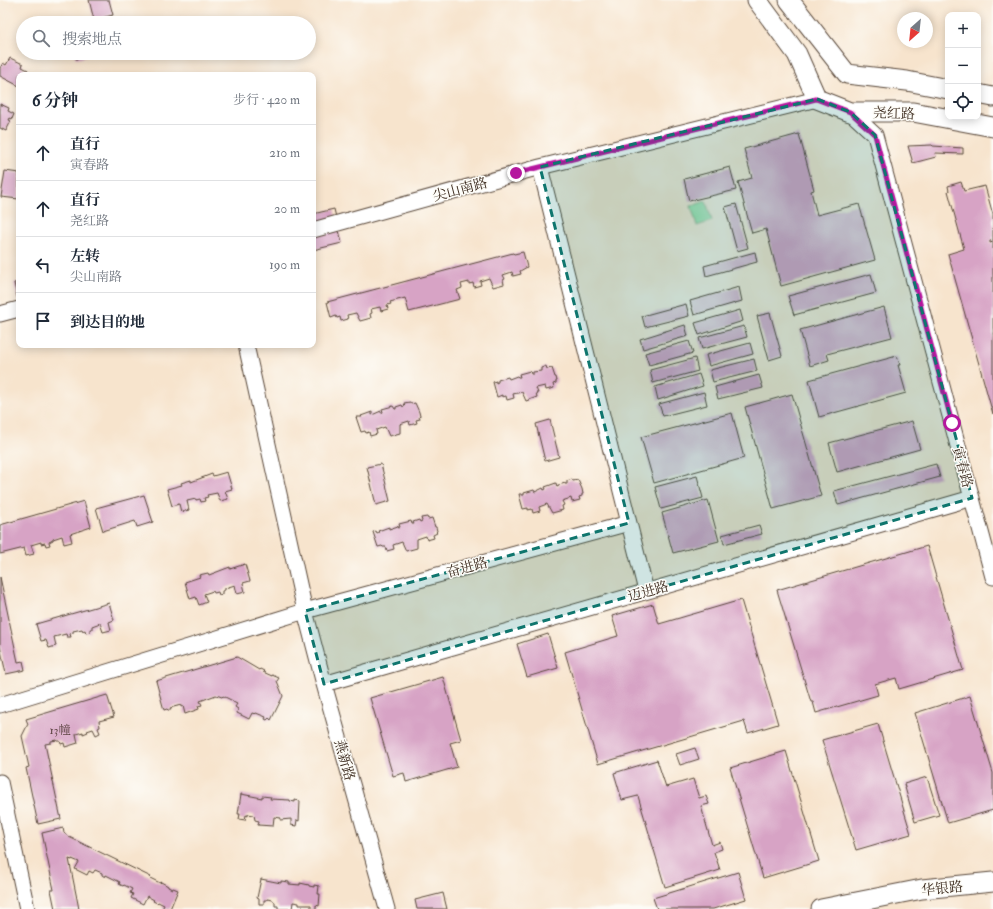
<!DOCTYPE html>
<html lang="zh">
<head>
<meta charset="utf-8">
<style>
	body { margin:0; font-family:"IM FELL Double Pica","Noto Serif SC",serif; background:#f6f6f7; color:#1f2937 }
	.controls { position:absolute; right:12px; top:12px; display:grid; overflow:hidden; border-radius:8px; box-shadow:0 2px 10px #0003 }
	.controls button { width:36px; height:36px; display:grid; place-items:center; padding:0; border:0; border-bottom:1px solid #e0e1e3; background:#fff; color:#1f2937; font:20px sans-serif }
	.compass { position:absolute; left:897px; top:12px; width:36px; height:36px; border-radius:50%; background:#fff; box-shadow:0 2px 10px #0003; rotate:207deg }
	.stop { position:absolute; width:12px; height:12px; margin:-9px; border:3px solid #b5179e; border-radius:50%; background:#fff }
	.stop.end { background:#b5179e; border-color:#fff; box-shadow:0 1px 4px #0008 }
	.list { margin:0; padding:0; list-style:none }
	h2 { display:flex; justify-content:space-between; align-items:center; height:52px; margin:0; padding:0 16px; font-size:17px }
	h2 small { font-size:13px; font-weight:400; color:#747a83 }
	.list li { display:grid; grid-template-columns:26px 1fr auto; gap:12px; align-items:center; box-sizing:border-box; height:56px; padding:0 16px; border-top:1px solid #e0e1e3 }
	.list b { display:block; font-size:15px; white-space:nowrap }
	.list p { margin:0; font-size:13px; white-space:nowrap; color:#747a83 }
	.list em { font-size:13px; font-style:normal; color:#747a83 }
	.icon { flex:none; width:22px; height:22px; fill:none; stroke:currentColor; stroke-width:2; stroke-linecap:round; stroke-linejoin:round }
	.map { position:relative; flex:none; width:993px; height:909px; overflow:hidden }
	.search { position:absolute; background:#fff; box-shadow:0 2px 10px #0003; left:16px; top:16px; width:300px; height:44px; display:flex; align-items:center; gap:10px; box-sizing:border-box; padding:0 14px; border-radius:22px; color:#747a83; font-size:15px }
	.panel { position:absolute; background:#fff; box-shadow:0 2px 10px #0003; left:16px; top:72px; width:300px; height:276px; border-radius:8px }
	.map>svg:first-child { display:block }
	.green { fill:#89db9c; stroke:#62825d }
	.building { fill:#d7a3c5 }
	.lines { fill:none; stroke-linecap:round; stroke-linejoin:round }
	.minor-casing { stroke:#574638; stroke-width:17 }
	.major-casing { stroke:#574638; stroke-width:21 }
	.minor { stroke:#fff; stroke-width:15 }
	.major { stroke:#fff; stroke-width:19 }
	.route { stroke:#b5179e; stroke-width:5 }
	.marked { fill:#0f766e; fill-opacity:0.2; stroke:#0f766e; stroke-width:3; stroke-dasharray:8 5; stroke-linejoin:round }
	.labels { text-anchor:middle; stroke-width:3; stroke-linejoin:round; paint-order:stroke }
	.number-label { font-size:12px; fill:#624848 }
	.street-label { font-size:14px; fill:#3b2a1e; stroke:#fdfcf7 }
</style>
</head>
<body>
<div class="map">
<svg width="993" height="909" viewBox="0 0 993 909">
	<rect width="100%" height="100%" fill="#fdfcf7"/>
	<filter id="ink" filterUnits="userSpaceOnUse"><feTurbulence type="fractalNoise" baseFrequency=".025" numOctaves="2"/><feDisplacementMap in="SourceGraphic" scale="8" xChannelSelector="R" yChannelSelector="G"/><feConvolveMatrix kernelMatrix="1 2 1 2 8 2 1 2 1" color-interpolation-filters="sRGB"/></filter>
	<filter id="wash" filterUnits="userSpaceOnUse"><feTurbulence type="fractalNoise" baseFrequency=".012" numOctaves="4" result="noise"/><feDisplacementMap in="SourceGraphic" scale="16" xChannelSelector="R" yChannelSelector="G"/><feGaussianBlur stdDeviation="0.9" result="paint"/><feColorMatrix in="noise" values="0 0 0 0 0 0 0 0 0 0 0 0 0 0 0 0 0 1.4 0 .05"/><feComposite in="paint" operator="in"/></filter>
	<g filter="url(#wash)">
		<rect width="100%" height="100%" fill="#f7e4cd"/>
		<path class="green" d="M706,201L712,221L697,226L691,206Z"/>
		<g id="blocks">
			<path class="building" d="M89,0H109L113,15L94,20Z
				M74,53H96V54L76,59Z
				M10,58L23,64L22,67L28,70L26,75H19V86L0,76V68L3,63L6,65Z
				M0,104L9,108L8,111L14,114L12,119L10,118L9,120L11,121L6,131L0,128Z
				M799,134L814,190L811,191L817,215L859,204L875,260L781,286L766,229L752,233L738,182L752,178L744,149Z
				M932,145L933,146L963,148V154L935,153L936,157L913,163L908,146Z
				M730,167L736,190L689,201L684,179Z
				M5,171L19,173V199L1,197Z
				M961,182L964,191L985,186L993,215V240L990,241V243L993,242V414L948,254L964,249L948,191H949L948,186Z
				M736,204L748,248L737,251L725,207Z
				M334,209L342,243L313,250V214Z
				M523,252L527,267L520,271L521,274L513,276L512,272L503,275L505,279L503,280L504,284L493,287L489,278L480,281L481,285L474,287L473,283L469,284V282L461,284L462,288L457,290L460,299L409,312L405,298L390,302L391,304L387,305L388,309L381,311L380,307L371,309L372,313L370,314L371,318L360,321L356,313L347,315L348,319L341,321L340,317L337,318L336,316L331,318L327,302L513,253L514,254Z
				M755,252L757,262L706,276L704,266Z
				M871,274L876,293L794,315L788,296Z
				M19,282V301H18L14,283Z
				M739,287L742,301L694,315L690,301Z
				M686,304L689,316L645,327L642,316Z
				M884,307L892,337L827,354L829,360L810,366L800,330Z
				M740,310L743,321L699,335L695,323Z
				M770,313L782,356L769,360L757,316Z
				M685,325L688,336L643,349L640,339Z
				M744,326L747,337L702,349L699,338Z
				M689,341L693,353L649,365L645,353Z
				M750,343L753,354L709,366L706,355Z
				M897,356L900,365H898L906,393L819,417L809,380Z
				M695,358L698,371L653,383L650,370Z
				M754,359L757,371L713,382L710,370Z
				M546,366L547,369L552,368L555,377H556L557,381H556V383L553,384L554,388L546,390L545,386L536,388L538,393H536L537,397L526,401L522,392L513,394L514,398L507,400L506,396L502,397V395L497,397L493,382L496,381V383L498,382V380L508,377L509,379L517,376L518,377H520L519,374L530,371L531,374H533V372L541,371V368Z
				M699,374L703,386L658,400L655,387Z
				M759,375L763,388L718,399L715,387Z
				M704,392L707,405L663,416L659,404Z
				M792,394L821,496L773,509L745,407Z
				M410,402L411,404L415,403L419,412L420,416L419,417L420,419L416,420L417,423L410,425L409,421L400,424V433L389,436L385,427L376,430L377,434L370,436L369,432L366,433L365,431L361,432L356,417H362L361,416L372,412V415L381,411V413L383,412L382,409L393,406L395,409H396V407L402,405L403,407L405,406L404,403Z
				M732,413L744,458L654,483L641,437Z
				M550,420L559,457L545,461L536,424Z
				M912,421L920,449L837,472L829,443Z
				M381,464L390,501L376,505L367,467Z
				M936,464L940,477L838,505L834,491Z
				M227,472L232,489L225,491L228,499L220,501L217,493L207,495L208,497L204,498L205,501L201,502L200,499L196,500V499L187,501L189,510L181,512L179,504L172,506L167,489L182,485L181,483L191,480V482L212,474L213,476Z
				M697,476L703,498L661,509L655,487Z
				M572,479L573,481L578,480L582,489L583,494H582V496L579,497L580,500L572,502L571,498L562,501L564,505L562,506L563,510L552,513L547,504L539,507L540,511L533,513L532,509L528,510V508L523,509L519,494H522V495H524V493L534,490L535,492L543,488L544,490L546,489L545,487L556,483L557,487L559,486V485L565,483V484H567V481Z
				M144,495L153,522L137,527L135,521L103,531L96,508Z
				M708,500L719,541L673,553L662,513Z
				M84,501L91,527L70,534L72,542L64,544L62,536L53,539V540L49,542L50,545L46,546L45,543L41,544V542L31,545L34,554L26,556L24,548L0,554V525Z
				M427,517L428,519L432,518L435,527H436L437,531L436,532L437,533L433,535L434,538L427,540L426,536L417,539V548L406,551L402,542L393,545L394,549L387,551L386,547H383L382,546L378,547L373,532L376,531L377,533L379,532L378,531L389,527V529L398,526V528L400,527L399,524L411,521L412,524H414L413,522L419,520L420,522L422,521L421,518Z
				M759,525L762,534L724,544L722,535Z
				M927,546L963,670L899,689L896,678L875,684L878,695L816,713L813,702H811L777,590Z
				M245,564L250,581L243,583L245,592L237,594L235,585L225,588V590L222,591V594L219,595L218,592L214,593L213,591L204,594L207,602L199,605L196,597L190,599L185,582L200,577L199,575L208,573L209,575L230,567V569Z
				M0,577L18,662L23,661L25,670L6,674L0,646Z
				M741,600L778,724L748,733L744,721L598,764L565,652L618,636L612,616L653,604L659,624Z
				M109,603L114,620L109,622L111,630L103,632L100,623L92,626V629H90V632L86,633L85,630L83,631L82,629L73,631V633L70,634L71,637H67L66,634L54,637L56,646L49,648L46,640L41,641L36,624Z
				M548,634L558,668L527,677L517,644Z
				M237,657L259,670L260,669L264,671L263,672L272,676V675L279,678L277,681L283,696L271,720L269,718L267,720L265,719L266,717L256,713L255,714L252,713L249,719L237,713L238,709L235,707L237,704L233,702V701L223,696L222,697L216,695L200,701L202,705L198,706L199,709L185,714L183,706L181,707V705L170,708L171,710H168L167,709L164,710L156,681Z
				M443,677L461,740L450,743L457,767L406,782L404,773L393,776L370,698Z
				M107,695L114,717L99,721L100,727L98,728L100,733L96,735L93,729L87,731L88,732L83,734V732L76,734L78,743L65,747L64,743L61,744L60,741H57V740L51,741V743L45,744L61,819L38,824L26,768L29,767L22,736L28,724L26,719Z
				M970,696L993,773V810L948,823L915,713Z
				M878,724L911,834L856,850L822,740Z
				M695,748L699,759L680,765L676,754Z
				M786,751L819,861L763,878L730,768Z
				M657,760L666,787L693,779L699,798L706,796L709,804L701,806L712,845L720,842L722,849L714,852L720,870L665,887L638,796L622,800L614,773Z
				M927,777L939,815L915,822L904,784Z
				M241,794L262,798V796L271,797L270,799L290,800V801L295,802V800L300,801L299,821L297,820L296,826L291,825V819L280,820L281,818L274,817L273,826L258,825L259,821L255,820L254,815L248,814V816L246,815L245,820L239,819L240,814H238Z
				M63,828L64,833L69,837L151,877L150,878L160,883L161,882L168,886V887L172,889L173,888L178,890L170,909L167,908L162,909L164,905L158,902L157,903L153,901L154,900L147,896L143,904L131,898L133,894L130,893L132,889L124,885L123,886L119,884L120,882L106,875L105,877L102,875V873L95,870L93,873L89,871L87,875L75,869L79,862L72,859V860L69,859L79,909H55L51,890H54L42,833Z
				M738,872L746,899L713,909H657L653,898Z
				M261,879L281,883V881L289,882V884L300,885V883L309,885V886L314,887V885L319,886L318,894H320L319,906L316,905V909H311V905H299V903L293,902L292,909H278V906H275V902L273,901V900L267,899V900H264V904H259V899L257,898Z
				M443,893L447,909H417L415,900Z"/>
		</g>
	</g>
	<g filter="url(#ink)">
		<use href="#blocks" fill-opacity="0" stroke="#574638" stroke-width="1"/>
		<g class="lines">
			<defs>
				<path id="minor" d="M850,112L875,135L993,577
					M540,167L646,591
					M313,230L540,167L817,99
					M0,314L19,309
					M246,345L305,611L324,684L387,909
					M324,684L972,498
					M0,705L305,611L629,523
					M0,782L27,909"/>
				<path id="major" d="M757,0L797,54L817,99L850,112H913L993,127
					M789,0L847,74L907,81L948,89
					M978,94L993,97
					M821,909L922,889L993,882"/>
			</defs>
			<use href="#minor" class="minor-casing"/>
			<use href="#major" class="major-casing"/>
			<use href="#minor" class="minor"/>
			<use href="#major" class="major"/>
		</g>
	</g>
	<g class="lines" filter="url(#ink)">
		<path class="route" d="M516,173L816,99L850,112L875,135L952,423"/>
	</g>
	<path class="marked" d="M817,99L850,112L875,135L972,498L324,684L305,611L629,523L540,167Z"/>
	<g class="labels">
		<g class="number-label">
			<text x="60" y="734">13幢</text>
		</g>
		<g class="street-label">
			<text transform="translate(894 113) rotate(2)" y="5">尧红路</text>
			<text transform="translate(460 189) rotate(-15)" y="5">尖山南路</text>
			<text transform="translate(963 467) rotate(75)" y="5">寅春路</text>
			<text transform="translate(467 567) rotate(-15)" y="5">奋进路</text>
			<text transform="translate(648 591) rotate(-16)" y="5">迈进路</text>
			<text transform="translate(345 760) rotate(74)" y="5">燕新路</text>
			<text transform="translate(942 888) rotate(-6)" y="5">华银路</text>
		</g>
	</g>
</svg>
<div class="controls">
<button>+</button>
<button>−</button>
<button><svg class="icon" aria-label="locate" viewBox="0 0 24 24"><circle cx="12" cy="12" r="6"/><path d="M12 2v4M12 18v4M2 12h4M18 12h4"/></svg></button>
</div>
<svg class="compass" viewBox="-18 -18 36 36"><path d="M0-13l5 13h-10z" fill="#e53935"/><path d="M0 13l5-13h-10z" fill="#747a83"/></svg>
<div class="stop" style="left:952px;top:423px"></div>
<div class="stop end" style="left:516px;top:173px"></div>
<div class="search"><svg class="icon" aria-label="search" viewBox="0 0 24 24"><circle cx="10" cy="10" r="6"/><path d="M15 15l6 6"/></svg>搜索地点</div>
<section class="panel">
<h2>6 分钟<small>步行 · 420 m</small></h2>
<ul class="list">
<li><svg class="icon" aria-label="ahead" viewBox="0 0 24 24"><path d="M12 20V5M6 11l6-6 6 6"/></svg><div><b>直行</b><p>寅春路</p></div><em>210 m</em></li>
<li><svg class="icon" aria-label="ahead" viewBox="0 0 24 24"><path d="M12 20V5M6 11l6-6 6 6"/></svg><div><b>直行</b><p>尧红路</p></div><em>20 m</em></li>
<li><svg class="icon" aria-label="left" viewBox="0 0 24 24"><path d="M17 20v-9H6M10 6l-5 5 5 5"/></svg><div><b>左转</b><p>尖山南路</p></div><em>190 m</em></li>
<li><svg class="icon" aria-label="arrive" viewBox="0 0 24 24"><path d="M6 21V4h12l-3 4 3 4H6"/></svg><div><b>到达目的地</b></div></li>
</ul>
</section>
</div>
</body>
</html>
